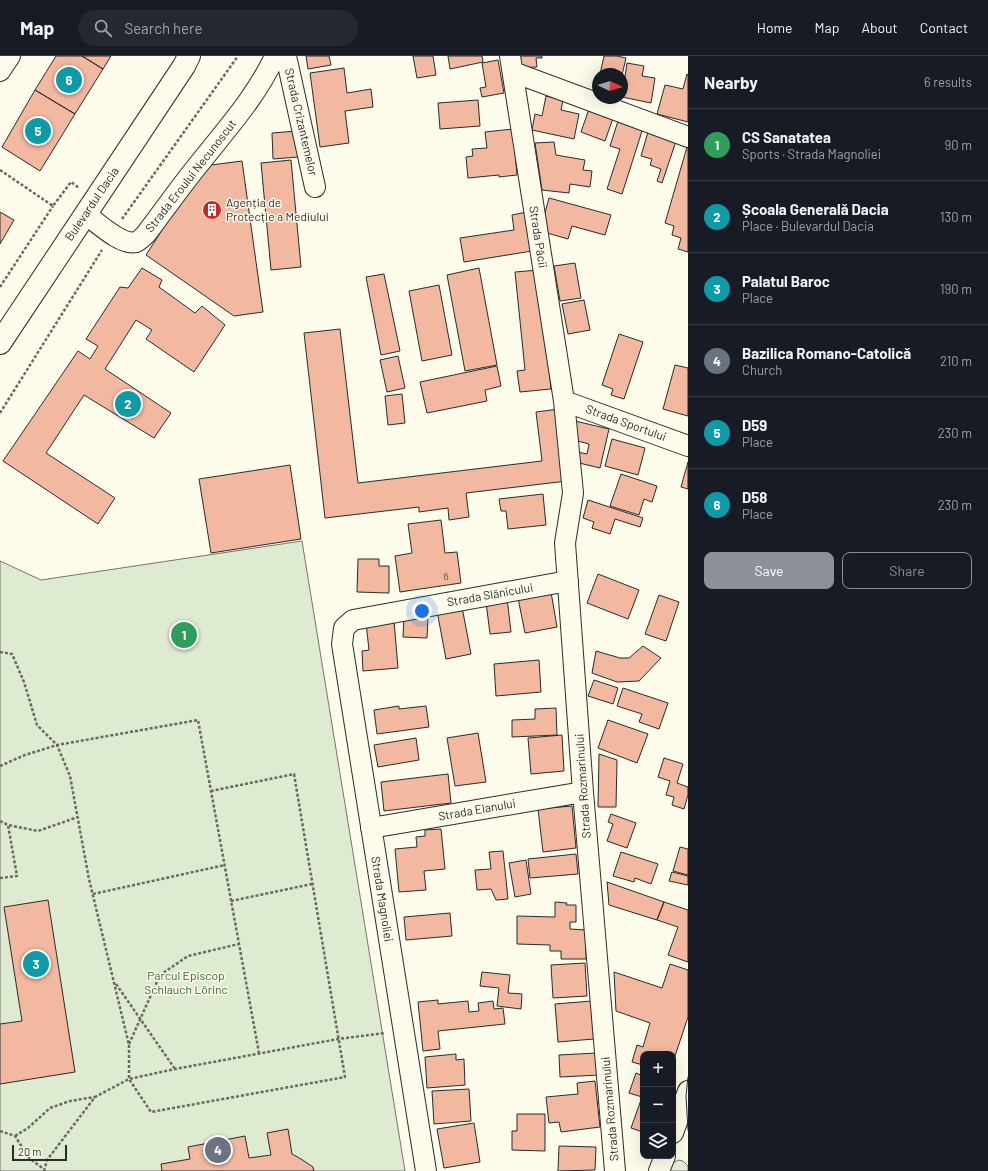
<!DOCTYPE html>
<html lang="en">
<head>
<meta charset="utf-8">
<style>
	body { margin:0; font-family:Barlow,sans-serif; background:#242831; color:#f1f3f6 }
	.controls { position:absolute; right:12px; bottom:12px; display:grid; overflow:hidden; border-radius:8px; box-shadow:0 4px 16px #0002 }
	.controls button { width:36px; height:36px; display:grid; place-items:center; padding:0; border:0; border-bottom:1px solid #363941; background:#171b24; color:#f1f3f6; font:20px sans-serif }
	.compass { position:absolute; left:592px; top:12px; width:36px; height:36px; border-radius:50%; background:#171b24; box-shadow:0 4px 16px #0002; rotate:94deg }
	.scale { position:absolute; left:12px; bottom:10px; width:55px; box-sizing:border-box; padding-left:4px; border:2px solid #2b2b2b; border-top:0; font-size:11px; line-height:14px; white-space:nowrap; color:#2b2b2b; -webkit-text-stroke:3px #fdfbea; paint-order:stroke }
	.you { position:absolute; left:422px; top:555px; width:14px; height:14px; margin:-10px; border:3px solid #fff; border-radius:50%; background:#1a73e8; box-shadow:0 0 0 6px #1a73e833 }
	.badge { display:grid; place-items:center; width:26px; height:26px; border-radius:50%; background:#8c9099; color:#fff; font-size:13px; font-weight:700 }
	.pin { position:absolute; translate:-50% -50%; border:2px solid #fff; box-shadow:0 1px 4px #0006 }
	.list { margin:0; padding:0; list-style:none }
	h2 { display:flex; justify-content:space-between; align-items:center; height:52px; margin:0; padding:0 16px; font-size:17px }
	h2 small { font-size:13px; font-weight:400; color:#9ea1a6 }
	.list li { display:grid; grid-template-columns:26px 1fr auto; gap:12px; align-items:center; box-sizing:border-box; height:72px; padding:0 16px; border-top:1px solid #363941 }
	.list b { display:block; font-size:15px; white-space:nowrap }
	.list p { margin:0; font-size:13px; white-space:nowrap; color:#9ea1a6 }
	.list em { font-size:13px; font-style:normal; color:#9ea1a6 }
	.actions { display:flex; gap:8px; padding:12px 16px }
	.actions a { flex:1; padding:9px 0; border:1px solid #8c9099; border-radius:8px; text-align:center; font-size:14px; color:#8c9099 }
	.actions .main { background:#8c9099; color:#fff }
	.icon { flex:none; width:22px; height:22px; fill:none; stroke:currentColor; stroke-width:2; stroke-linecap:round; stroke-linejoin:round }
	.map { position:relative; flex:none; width:688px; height:1115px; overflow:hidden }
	header { display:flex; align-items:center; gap:24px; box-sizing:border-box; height:56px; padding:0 20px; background:#171b24; border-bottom:1px solid #363941 }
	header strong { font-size:19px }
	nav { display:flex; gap:22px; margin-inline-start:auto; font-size:14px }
	.search { width:280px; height:36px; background:#242831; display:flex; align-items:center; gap:10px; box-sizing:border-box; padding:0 14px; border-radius:22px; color:#9ea1a6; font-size:15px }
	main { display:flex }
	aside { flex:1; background:#171b24 }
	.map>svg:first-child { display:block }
	.green { fill:#deebd1; stroke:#74746e }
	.parking { fill:#eceadb; stroke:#74746e }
	.building { fill:#f2b8a0; stroke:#2b2b2b }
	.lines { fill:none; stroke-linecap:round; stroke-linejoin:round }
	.minor-casing { stroke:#2b2b2b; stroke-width:22 }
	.major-casing { stroke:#2b2b2b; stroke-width:24 }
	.path { stroke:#6a6964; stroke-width:2.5; stroke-dasharray:3 2; stroke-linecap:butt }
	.minor { stroke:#fdfbea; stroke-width:20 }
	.major { stroke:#fdfbea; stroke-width:22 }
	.tram { stroke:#2b2b2b; stroke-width:1 }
	.labels { text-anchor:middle; stroke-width:3; stroke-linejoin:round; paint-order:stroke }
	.number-label { font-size:10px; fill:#5d4e48 }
	.street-label { font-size:12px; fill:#2b2b2b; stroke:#fdfbea }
	.poi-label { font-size:12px; fill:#2b2b2b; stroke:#fdfbea; text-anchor:start }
	.park-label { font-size:12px; fill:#34623c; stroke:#fdfbea }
</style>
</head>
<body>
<header>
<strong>Map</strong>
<div class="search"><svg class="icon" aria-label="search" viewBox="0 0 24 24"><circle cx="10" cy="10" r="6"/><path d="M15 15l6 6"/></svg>Search here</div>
<nav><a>Home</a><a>Map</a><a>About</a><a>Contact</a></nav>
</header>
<main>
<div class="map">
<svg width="688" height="1115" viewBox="0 0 688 1115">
	<rect width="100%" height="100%" fill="#fdfbea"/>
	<path class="green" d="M302,485L405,1115H0V505L41,524Z"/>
	<path class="parking" d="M678,1104L683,1105L688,1110V1115H667L668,1110Z"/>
	<path class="building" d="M56,0H82L103,13L75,58L35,34Z
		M82,0H111L103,13Z
		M306,0H329L331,9L308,13Z
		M413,0H433L436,19L417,22Z
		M448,0H482L483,6L450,13Z
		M515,0H542V2H536L537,11L516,12Z
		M604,0H617L626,2L622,19V18H600Z
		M498,4L504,37L482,41L480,32L486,31L482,7Z
		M627,7L644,10L642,20L655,22L651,47L622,41Z
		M344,12L347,37L371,33L373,51L345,55L349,87L320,91L310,17Z
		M687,18L688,19V66L657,58L665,29L683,33Z
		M35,34L75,58L40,115L2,91Z
		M546,40L563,44L561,54L579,58L574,83L532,74L535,58L542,60Z
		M478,44L480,70L440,73L438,47Z
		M589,53L613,62L605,85L581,76Z
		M618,65L643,72L622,138L607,133L620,93L610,90Z
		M513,73L517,119L499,121V119L468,122L466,101L473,100L472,93L487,92L485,76Z
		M297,75L298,101L273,103L272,77Z
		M648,76L676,85L662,127L657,125L661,113L650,109L652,103L641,100Z
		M554,86L556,99L585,104L583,114L592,115L590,131L570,128L569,137L542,134L535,87Z
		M687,91L688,92V196L678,193L681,182L672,179L674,170L665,167Z
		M291,104L301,211L271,214L261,107Z
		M242,105L263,256L234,260L146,199L203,110Z
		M549,142L611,159L605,179L572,170L568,183L540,175Z
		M0,156L14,164L0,188Z
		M527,156L532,195L464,206L460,182L514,174L512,159Z
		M575,207L581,242L560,245L554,210Z
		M142,212L162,224L159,231L195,257L202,250L225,269L194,316L146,283L152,274L136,264L105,313L171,357L154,382L84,339L46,397L115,442L98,468L3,405L78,295L90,303L98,290L86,283L120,231L128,232Z
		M479,212L497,309L465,315L447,219Z
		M539,214L551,333L520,336L517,315L525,314L515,216Z
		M384,218L400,295L381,299L366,221Z
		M439,229L452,299L422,305L409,235Z
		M584,244L590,274L568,278L562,248Z
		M340,273L358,427L542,405L536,356L559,353L567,425L466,437L469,461L449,464L448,452L419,456V451L325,462L304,277Z
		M619,278L643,286L624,343L611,339L613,333L602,329Z
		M398,300L405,332L387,336L380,304Z
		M675,309L688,312V360L663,353Z
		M497,310L501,330L485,334L487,345L427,357L420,326Z
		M402,338L405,367L388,369L385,340Z
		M575,365L609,373L600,412L571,405L573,395L587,398L589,388L570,383Z
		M612,383L645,392L638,419L605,410Z
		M688,406V433L681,431Z
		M290,409L301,483L211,497L199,423Z
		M621,418L657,430L652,446L644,443L639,459L610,450Z
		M543,438L546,469L508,473L506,455H501L499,443Z
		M588,444L643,462L640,471L615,463L610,478L592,472L594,466L583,462Z
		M441,464L445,497L457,496L461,527L400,536L395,500L412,497L408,468Z
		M358,503H379V510H389V537L357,536Z
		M598,518L639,534L628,563L587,547Z
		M551,536L557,571L525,577L518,542Z
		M659,539L679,546L666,585L645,578Z
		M507,542L511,576L490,578L486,546Z
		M462,551L471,598L446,603L437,555Z
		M404,560L428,561L427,582L403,581Z
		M394,565L398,612L363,615L362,595L369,594L366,567Z
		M643,590L661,602L639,625L617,626L592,617L596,595L620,602H629Z
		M539,604L541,636L496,640L494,608Z
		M594,624L618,632L613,648L588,640Z
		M623,632L668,647L659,673L639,666L642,658L617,650Z
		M399,650V653L426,650L429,671L377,678L374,654Z
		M556,652L557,679L512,681V664L535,663V653Z
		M608,664L648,678L637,707L598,692Z
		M478,677L486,726L455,730L447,682Z
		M562,679L564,715L531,718L528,682Z
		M416,682L419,704L378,711L374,689Z
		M599,698L617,704L616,751H598Z
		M664,702L683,708L677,727L688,731V739L684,753L672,749L674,741L666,739L670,725L658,721Z
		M448,718L451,747L384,755L381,726Z
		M572,750L576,792L543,796L538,753Z
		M611,758L636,767L627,792L607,785L613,768L608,766Z
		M441,773L445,813L424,815L426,834L399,836L395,793L417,791L416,781L425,780V774Z
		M680,791L688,793V819L673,815Z
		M503,795L508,843L496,844L491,833L477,834L475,814L491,813L489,796Z
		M621,796L658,808L651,828L635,822L634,826L613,820Z
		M576,798L578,818L530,822L528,803Z
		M526,804L531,838L515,841L509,807Z
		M672,816L688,820V829L669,825Z
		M607,826L664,846L657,864L609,849Z
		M48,844L75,1016L0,1028V968L22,965L4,851Z
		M555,846L567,847L566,849H576V866H570V873L586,874V903H561V895H550V889L517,888V860L555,861Z
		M664,846L688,854V906L668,899L678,871L657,864Z
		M450,857L452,880L406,884L404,861Z
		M585,907L587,940L553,942L551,909Z
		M670,908L688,914V961L673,1006V998H643V1009L632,1006L637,989L643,991L650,967L616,955L614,916L662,932Z
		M482,916L510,919L508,937L522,938L521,953L497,950L499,932L480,930Z
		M438,944V948L468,945L469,956L479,955L478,947L493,945L494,953L503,952L505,968L438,975L440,993L423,995L418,946Z
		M592,945L594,983L558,986L555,948Z
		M597,997L599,1019L560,1021L559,999Z
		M456,998V1004L464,1003L465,1029L427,1032L425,1001Z
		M636,1017L643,1020V1076L631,1072L642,1041L629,1037Z
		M595,1025L600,1071L561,1076L559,1066L549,1067L546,1041L578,1038L577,1027Z
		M469,1033L471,1065L434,1068L432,1035Z
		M517,1058H545V1095L512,1094V1075H517Z
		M474,1067L480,1106L444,1112L437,1073Z
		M288,1073L292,1098L301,1103L313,1111L314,1115H162L161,1108L190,1103L188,1091L245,1080L249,1102L271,1099L267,1077Z
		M559,1090L596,1091L595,1114L558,1115Z"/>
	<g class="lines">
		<defs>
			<path id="minor" d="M286,0L315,131
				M510,0L564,345L573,437L565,487L583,736L615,1115
				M0,15L10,0
				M513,16L688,81
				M85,158C97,166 121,190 136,186C139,185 143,181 146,178C165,153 183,127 203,103C230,69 257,39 275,0
				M564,345L688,390
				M371,772L583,736
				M673,1077L688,1035
				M426,1115L342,588L344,572L353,564L568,525
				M659,1115L665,1100"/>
			<path id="major" d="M0,287L184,10L189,0"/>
		</defs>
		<use href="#minor" class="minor-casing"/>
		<use href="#major" class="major-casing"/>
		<path class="path" d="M0,114L53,150L71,126L79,132
			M122,163L238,0
			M0,231L53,150
			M0,357L102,194
			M0,596L12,598L24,626L37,669L57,689L70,720L89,823L129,989V1023L151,1056L345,1021L294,718L211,735
			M0,710L25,699L57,689L198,664L259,997
			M0,765L8,769L38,775L78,761
			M0,822L17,820L8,769
			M93,838L225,809
			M231,845L312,828
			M116,928L175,1013
			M129,988L160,919L188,900L239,888
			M0,1075L15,1080L29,1102L45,1114
			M15,1080L28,1072L50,1052L70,1045L95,1041
			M44,1115L47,1104L95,1041L129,1023L175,1013L338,983L385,977"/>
		<use href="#minor" class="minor"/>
		<use href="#major" class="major"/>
		<path class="tram" d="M688,1021L686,1040L688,1074"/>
	</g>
	<defs>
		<symbol id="building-disc" viewBox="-11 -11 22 22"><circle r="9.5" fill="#c62828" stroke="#fdfbea"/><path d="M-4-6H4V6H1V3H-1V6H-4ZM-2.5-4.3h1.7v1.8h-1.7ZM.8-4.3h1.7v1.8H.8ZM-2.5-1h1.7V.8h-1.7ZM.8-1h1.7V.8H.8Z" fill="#fff"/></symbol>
	</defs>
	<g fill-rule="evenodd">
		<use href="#building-disc" x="201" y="143" width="22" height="22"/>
	</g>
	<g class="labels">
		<g class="number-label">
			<text x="446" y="524">6</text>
		</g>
		<g class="street-label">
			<text transform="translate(301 66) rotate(77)" y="4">Strada Crizantemelor</text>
			<text transform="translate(191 120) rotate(-52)" y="4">Strada Eroului Necunoscut</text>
			<text transform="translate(92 148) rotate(-56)" y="4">Bulevardul Dacia</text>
			<text transform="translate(538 181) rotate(81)" y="4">Strada Păcii</text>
			<text transform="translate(626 367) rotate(20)" y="4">Strada Sportului</text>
			<text transform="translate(490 539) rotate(-10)" y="4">Strada Slănicului</text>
			<text transform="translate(583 730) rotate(-94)" y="4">Strada Rozmarinului</text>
			<text transform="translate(477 754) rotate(-10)" y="4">Strada Elanului</text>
			<text transform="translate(382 843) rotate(81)" y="4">Strada Magnoliei</text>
			<text transform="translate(610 1053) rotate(-95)" y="4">Strada Rozmarinului</text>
		</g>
		<g class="poi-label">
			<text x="226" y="151">Agenția de<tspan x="226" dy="14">Protecție a Mediului</tspan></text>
		</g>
		<g class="park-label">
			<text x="186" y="924">Parcul Episcop<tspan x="186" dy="14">Schlauch Lőrinc</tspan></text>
		</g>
	</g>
</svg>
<div class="controls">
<button>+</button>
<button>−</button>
<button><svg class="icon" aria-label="layers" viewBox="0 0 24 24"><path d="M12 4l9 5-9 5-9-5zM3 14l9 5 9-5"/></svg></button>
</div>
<svg class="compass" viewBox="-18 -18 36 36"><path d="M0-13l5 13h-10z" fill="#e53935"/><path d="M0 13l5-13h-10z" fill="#9ea1a6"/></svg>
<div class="scale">20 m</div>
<div class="you"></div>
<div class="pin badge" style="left:184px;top:579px;background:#2e9e5b">1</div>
<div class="pin badge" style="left:128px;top:348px;background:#0f9aa8">2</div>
<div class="pin badge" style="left:36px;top:908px;background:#0f9aa8">3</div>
<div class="pin badge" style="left:218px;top:1094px;background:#6b7280">4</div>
<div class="pin badge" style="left:38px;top:75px;background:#0f9aa8">5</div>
<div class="pin badge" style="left:69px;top:24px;background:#0f9aa8">6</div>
</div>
<aside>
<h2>Nearby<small>6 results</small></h2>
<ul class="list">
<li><span class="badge" style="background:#2e9e5b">1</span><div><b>CS Sanatatea</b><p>Sports · Strada Magnoliei</p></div><em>90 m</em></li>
<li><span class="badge" style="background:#0f9aa8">2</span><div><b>Școala Generală Dacia</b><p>Place · Bulevardul Dacia</p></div><em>130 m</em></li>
<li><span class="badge" style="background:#0f9aa8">3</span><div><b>Palatul Baroc</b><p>Place</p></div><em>190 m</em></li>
<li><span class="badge" style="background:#6b7280">4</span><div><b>Bazilica Romano-Catolică</b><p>Church</p></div><em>210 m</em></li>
<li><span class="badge" style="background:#0f9aa8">5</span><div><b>D59</b><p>Place</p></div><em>230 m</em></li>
<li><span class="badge" style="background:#0f9aa8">6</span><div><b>D58</b><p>Place</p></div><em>230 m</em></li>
</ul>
<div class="actions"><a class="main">Save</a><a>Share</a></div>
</aside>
</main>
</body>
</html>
